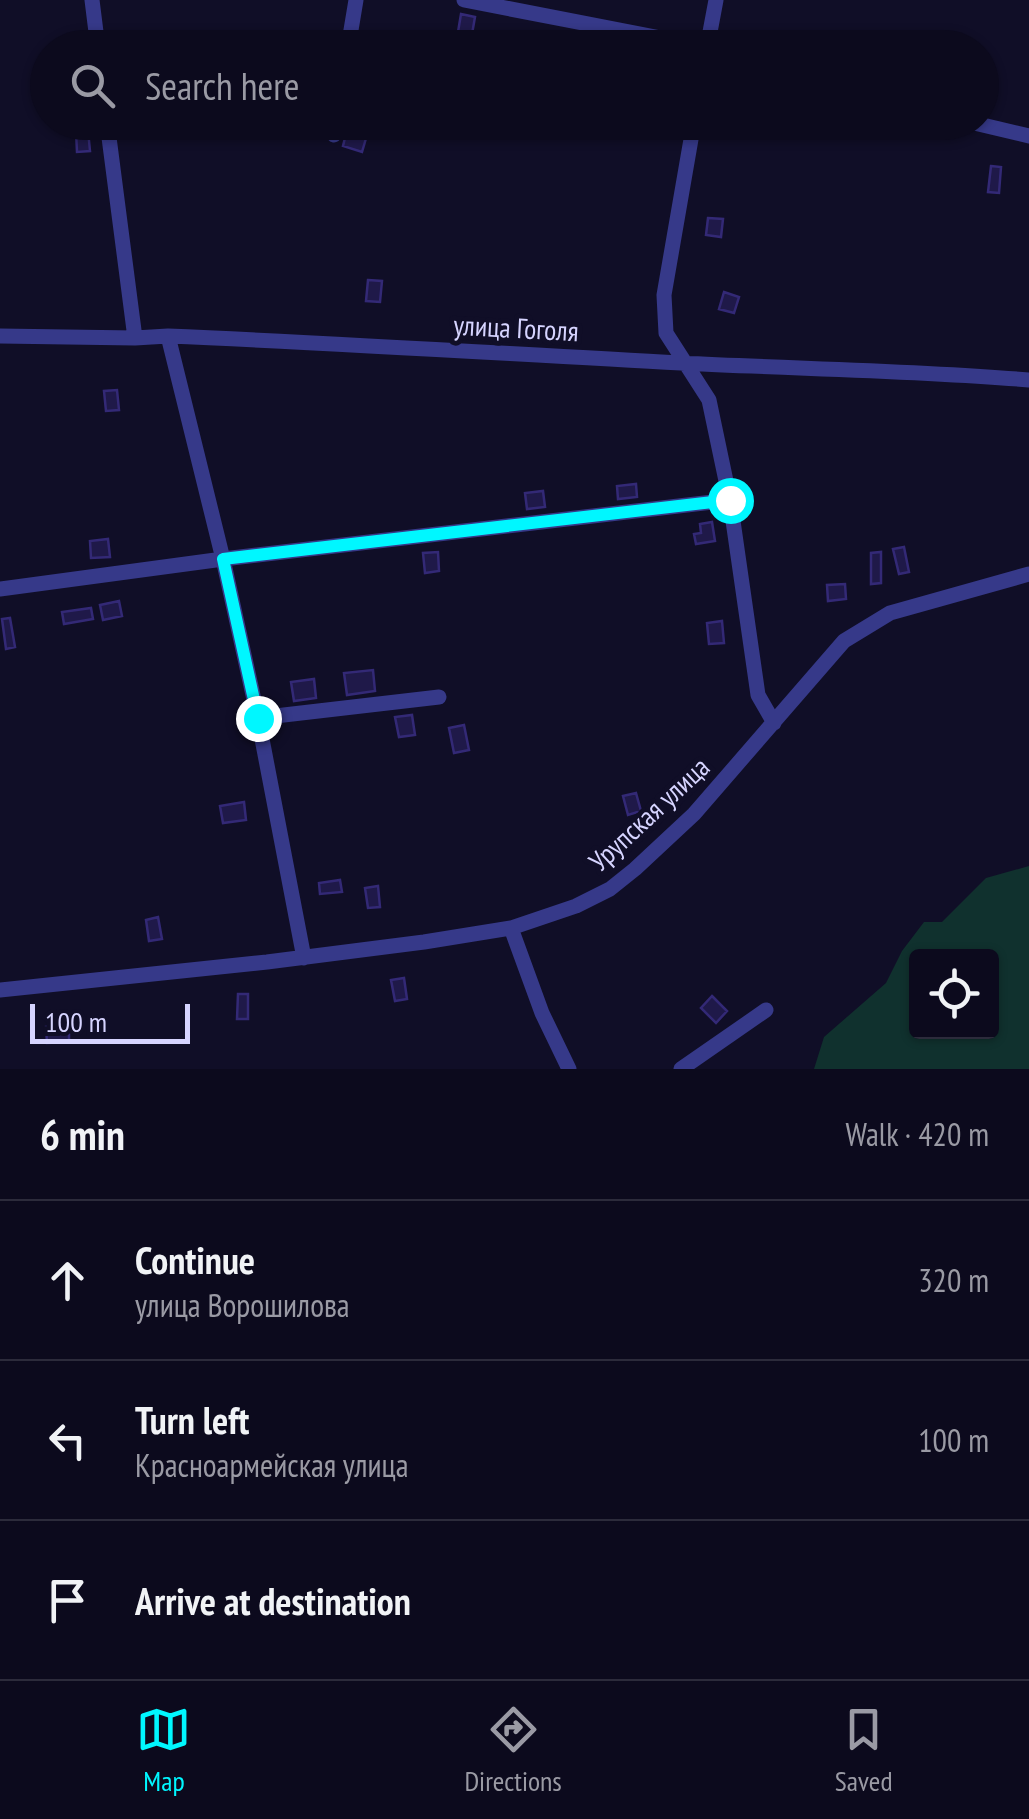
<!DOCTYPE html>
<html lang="en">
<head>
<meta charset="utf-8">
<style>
	body { margin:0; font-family:"PT Sans Narrow",sans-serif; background:#151326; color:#f1f3f6 }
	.controls { position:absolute; right:30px; bottom:30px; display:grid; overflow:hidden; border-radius:10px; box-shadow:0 2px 8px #0004 }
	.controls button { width:90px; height:90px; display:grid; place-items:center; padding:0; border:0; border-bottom:2px solid #2c2b3b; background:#0c0a1d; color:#f1f3f6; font:50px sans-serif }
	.scale { position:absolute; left:30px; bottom:25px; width:160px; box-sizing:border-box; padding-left:10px; border:5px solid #d6d4ff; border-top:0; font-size:28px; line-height:35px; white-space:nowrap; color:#d6d4ff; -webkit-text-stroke:8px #100e27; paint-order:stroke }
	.stop { position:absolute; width:30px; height:30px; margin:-22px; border:8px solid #00f7ff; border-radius:50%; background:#fff }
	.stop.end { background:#00f7ff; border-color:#fff; box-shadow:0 2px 10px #0008 }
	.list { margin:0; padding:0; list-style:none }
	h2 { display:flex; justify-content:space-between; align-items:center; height:130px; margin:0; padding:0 40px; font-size:42px }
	h2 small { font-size:32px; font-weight:400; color:#9a9aa4 }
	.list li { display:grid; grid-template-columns:65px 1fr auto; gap:30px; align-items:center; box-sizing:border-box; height:160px; padding:0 40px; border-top:2px solid #2c2b3b }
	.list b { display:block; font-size:38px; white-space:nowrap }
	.list p { margin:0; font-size:32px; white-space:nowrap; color:#9a9aa4 }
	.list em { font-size:32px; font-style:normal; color:#9a9aa4 }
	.icon { flex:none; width:55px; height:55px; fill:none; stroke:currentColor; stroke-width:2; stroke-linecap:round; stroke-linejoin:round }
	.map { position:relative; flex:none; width:1029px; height:1069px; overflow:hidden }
	.search { position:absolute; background:#0c0a1d; box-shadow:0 2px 8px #0004; left:30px; right:30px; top:30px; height:110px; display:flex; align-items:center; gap:25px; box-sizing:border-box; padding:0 35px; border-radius:55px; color:#9a9aa4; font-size:38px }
	.sheet { height:610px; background:#0c0a1d }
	nav { display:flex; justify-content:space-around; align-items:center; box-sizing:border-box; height:140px; border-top:2px solid #2c2b3b; background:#0c0a1d; font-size:28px; color:#9a9aa4 }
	nav a { display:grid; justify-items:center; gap:5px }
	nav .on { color:#00f7ff }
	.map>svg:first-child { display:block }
	.green { fill:#10312e; fill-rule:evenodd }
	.building { fill:#1f1949; stroke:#332976; stroke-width:2.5 }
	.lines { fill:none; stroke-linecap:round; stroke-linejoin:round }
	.minor { stroke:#363989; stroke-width:15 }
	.route { stroke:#00f7ff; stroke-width:12 }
	.labels { text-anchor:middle; stroke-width:10; stroke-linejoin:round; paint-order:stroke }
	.street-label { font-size:28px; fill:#d6d4ff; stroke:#100e27 }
</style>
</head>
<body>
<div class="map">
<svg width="1029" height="1069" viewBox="0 0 1029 1069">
	<rect width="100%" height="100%" fill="#100e27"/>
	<path class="green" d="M1029,866V1069H814L824,1037L886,983L902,951L924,922H942L986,878ZM916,956H992V1032H916Z"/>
	<path class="building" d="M461,14L475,17L472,34L458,32Z
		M88,130L90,151L77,152L76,131Z
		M347,130L367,135L362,152L343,146Z
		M991,166L1001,167L999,193L988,192Z
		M708,218L723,219L721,237L706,235Z
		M368,280L382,281L380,302L366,301Z
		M724,292L739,297L734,313L719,309Z
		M117,390L119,410L106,411L104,391Z
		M636,484L637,497L618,499L617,486Z
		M543,491L545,507L527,509L525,493Z
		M712,522L715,541L696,544L694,534L701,533L700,524Z
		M108,539L110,557L91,558L90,541Z
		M904,547L909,572L899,574L893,549Z
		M438,552L439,571L425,573L423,553Z
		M881,552V583L871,584V553Z
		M845,584L846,599L828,601L827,585Z
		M119,601L122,616L103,620L100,605Z
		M91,608L93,619L64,624L62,612Z
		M10,618L15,647L6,649L2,619Z
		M722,621L724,643L709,644L707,623Z
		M373,670L375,691L347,695L344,673Z
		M314,679L316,698L294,701L291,682Z
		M412,715L415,735L399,737L395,717Z
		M464,725L469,750L454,753L449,728Z
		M636,793L641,811L628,815L623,796Z
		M244,802L246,820L223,823L220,806Z
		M340,880L342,892L320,894L319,883Z
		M378,886L380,907L368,908L365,888Z
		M158,917L162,939L149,941L146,920Z
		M404,978L407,999L395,1001L391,980Z
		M238,994H248V1019H237Z
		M712,996L727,1011L716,1023L701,1008Z
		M69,1026V1042L47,1043L46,1027Z"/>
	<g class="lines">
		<path class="minor" d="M92,0L98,48
			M464,0L707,47
			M348,48L356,0
			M707,48L716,0
			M107,122L135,338
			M694,122L664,295L666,333L709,400L730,500L758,695L774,723
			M970,122L1029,136
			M334,135L336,122
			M0,336L135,338L168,336C339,343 510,354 681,363C797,369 913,370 1029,380
			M168,336L223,559L258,718L304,958
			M0,589L223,559L730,500
			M258,718L439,697
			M511,928L542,1013L569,1069
			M0,990L267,962L424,942L511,928L576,906L610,889L635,869L694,814L844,641L890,613L1029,574
			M681,1069L766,1010"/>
	</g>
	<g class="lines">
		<path class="route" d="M258,718L223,559L730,500"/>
	</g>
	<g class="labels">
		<g class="street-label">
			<text transform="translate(516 328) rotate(3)" y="10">улица Гоголя</text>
			<text transform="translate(649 814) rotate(-43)" y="10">Урупская улица</text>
		</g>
	</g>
</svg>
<div class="controls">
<button><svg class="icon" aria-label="locate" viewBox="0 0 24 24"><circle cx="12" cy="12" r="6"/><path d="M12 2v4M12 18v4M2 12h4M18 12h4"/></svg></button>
</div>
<div class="scale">100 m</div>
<div class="stop" style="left:730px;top:500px"></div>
<div class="stop end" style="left:258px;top:718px"></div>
<div class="search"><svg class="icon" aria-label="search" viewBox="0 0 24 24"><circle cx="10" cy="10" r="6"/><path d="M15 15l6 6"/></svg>Search here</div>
</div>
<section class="sheet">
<h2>6 min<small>Walk · 420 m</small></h2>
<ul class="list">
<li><svg class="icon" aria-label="ahead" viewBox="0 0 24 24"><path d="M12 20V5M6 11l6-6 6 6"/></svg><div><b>Continue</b><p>улица Ворошилова</p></div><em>320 m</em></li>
<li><svg class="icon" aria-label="left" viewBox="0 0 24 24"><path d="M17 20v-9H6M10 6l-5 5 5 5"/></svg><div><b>Turn left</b><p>Красноармейская улица</p></div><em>100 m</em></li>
<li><svg class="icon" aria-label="arrive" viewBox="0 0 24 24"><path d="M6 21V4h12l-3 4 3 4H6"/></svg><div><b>Arrive at destination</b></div></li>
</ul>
</section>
<nav>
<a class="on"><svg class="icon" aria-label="map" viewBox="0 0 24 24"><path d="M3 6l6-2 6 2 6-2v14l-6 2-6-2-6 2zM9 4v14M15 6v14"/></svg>Map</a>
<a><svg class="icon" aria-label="directions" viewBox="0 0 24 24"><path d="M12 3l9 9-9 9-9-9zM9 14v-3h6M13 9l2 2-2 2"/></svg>Directions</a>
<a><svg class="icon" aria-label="saved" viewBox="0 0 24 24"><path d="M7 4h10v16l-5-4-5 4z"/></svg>Saved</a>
</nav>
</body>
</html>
